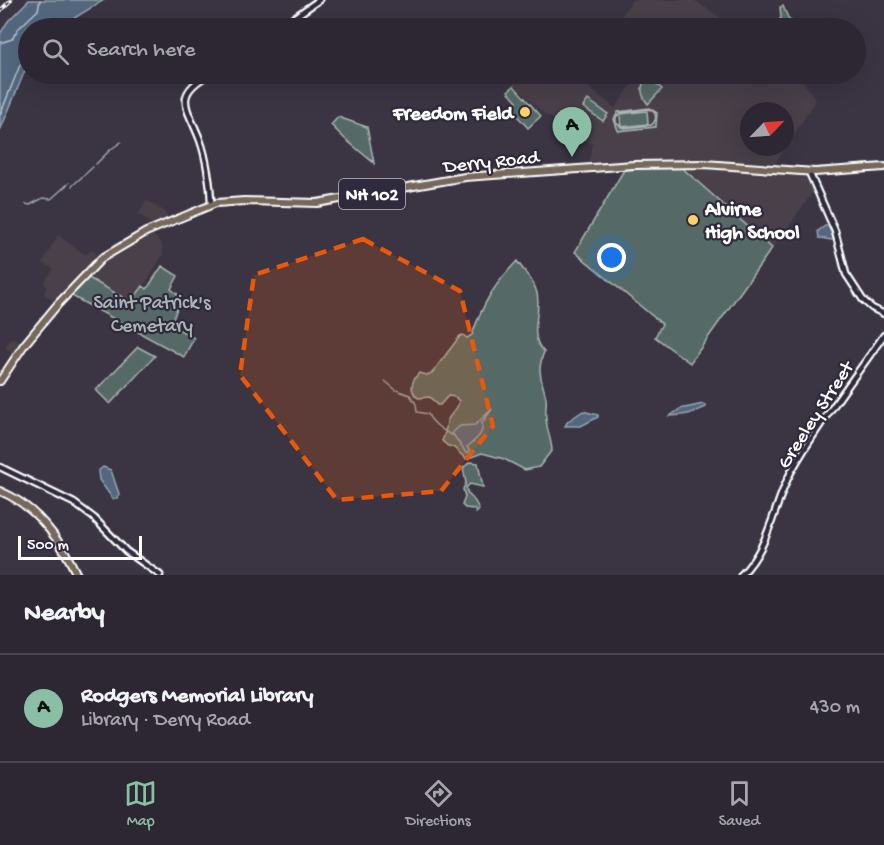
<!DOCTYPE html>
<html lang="en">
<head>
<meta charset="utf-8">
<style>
	body { margin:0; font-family:"Gochi Hand",sans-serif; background:#38333e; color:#f1f3f6 }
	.compass { position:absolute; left:740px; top:102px; width:54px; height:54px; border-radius:50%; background:#2c2732; box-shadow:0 6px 24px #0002; rotate:65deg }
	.scale { position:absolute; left:18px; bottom:15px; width:124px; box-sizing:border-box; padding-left:6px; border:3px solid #fff; border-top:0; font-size:16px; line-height:21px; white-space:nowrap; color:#fff; -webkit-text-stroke:4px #2f2a3d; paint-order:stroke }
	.you { position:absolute; left:612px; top:258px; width:21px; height:21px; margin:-15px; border:4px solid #fff; border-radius:50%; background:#1a73e8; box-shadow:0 0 0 9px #1a73e833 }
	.badge { display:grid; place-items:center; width:39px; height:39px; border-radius:50%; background:#8abfa5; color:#111; font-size:20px; font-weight:700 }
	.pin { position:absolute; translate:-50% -50px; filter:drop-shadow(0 2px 3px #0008) }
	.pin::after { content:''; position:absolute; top:32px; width:21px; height:18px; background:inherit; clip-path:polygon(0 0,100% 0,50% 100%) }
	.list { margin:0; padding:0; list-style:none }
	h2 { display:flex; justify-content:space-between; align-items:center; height:78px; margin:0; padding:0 24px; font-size:26px }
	h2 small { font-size:20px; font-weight:400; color:#a6a5ac }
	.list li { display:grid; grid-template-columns:39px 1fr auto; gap:18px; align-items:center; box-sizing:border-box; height:108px; padding:0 24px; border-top:2px solid #48444d }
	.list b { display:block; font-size:22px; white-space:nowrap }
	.list p { margin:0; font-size:20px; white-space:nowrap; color:#a6a5ac }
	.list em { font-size:20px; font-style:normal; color:#a6a5ac }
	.icon { flex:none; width:33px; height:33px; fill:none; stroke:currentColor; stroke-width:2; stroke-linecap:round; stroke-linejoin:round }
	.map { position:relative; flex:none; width:884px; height:575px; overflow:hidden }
	.search { position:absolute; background:#2c2732; box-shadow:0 6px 24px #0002; left:18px; right:18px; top:18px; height:66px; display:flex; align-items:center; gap:15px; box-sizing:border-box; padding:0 21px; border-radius:33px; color:#a6a5ac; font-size:22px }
	.sheet { height:186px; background:#2c2732 }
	nav { display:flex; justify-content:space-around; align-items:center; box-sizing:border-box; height:84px; border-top:2px solid #48444d; background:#2c2732; font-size:16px; color:#a6a5ac }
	nav a { display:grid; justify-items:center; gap:3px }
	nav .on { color:#8abfa5 }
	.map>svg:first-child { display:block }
	.built { fill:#4a404a; fill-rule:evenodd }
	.green { fill:#556b66; stroke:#aab5b2; stroke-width:1.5; fill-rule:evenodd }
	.water { fill:#53687f; stroke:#98a4b2; stroke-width:1.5 }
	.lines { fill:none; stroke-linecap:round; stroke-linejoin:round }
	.shore { stroke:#bac3cc; stroke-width:1.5 }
	.stream { stroke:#98a4b2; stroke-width:1.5 }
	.secondary-casing { stroke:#fff; stroke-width:9 }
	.primary-casing { stroke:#fff; stroke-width:10 }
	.secondary { stroke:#2f2a3d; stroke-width:4.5 }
	.primary { stroke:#76695c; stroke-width:6 }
	.rail-casing { stroke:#fff; stroke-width:4 }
	.rail { stroke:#2f2a3d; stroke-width:1.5; stroke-dasharray:4.5; stroke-linecap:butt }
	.marked { fill:#e8590c; fill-opacity:0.2; stroke:#e8590c; stroke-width:4.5; stroke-dasharray:12 8; stroke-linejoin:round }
	.poi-dot { fill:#ffd166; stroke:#2f2a3d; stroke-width:2 }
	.labels { text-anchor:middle; stroke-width:4.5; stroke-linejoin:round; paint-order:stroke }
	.shield { fill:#2f2a3d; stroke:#c1bfc5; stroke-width:1.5 }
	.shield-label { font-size:18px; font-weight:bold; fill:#fff }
	.poi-label { font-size:20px; font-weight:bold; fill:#fff; stroke:#2f2a3d; text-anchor:end }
	.street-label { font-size:20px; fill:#fff; stroke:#2f2a3d }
	.park-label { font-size:20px; fill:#aab5b2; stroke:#2f2a3d }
</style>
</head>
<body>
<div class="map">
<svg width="884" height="575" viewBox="0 0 884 575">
	<rect width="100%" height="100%" fill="#3b3443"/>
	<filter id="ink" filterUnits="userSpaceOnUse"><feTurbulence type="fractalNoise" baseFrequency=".0167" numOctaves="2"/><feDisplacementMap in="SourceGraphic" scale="12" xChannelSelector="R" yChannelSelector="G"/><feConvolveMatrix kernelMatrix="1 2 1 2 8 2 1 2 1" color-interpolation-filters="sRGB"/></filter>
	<g filter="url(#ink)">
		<path class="built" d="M632,0H694L736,28H614Z
			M523,74H571L615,108L640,74H798L816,100L771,170L807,175L816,188L690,364L654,337L662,324L574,252L626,164L588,166L592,144L543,113L513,83ZM749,111H785V147H749Z
			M147,200L165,212L169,219L155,226L138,214Z
			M152,234L162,244L163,254L153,272L131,303L87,277L127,246Z
			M58,235L86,255L92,249L99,257L81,273L56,303L44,294L46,288L44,281L54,269L42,263Z
			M12,337L22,345L14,354L5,347Z"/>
		<path class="green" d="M783,6L789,20L808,28H781L779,20L781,18L780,7Z
			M647,76L662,89L648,104C640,94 640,87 647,76Z
			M514,86L541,116L528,128L510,108L517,101L508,91Z
			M588,100L608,114L603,121L583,107Z
			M649,108L657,113L656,127L618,131L614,119L618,112ZM648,109C657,111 658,120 651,125L624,128L616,123V117L621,113Z
			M647,111L648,124L621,127L620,114Z
			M338,117L367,127L374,163L345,139L331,125Z
			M680,166L772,248L690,363L655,337L662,324L575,252L624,170Z
			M517,261C523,270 535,282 537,293C542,313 527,335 544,352C536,372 542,379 546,398C547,405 545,411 546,417C546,428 551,438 552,450L539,467L525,470L504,459L482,453L466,459L453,447L448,446L442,441C445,434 446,429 447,422C449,414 458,410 459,401L455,397L448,396L440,405H437L430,397L418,398C409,390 411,381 419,373L427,375L432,373L460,336L463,335L467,338L472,335C483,303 494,285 517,261Z
			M162,266L178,276L171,289L181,297L171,325L194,338L184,357L70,295L87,277L131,302L143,286L147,289Z
			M138,347L155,356L110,404L96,390Z
			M470,462L478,463L483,487L470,484L466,488L468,494C474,499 477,503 479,510L476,513L474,509L465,508L462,505L465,497L463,489L466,483L463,468Z"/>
		<path class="water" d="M29,0H104L58,28H28V63L0,131V34L8,21Z
			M825,226H828L834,238L832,240L819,238L818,231Z
			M703,404L706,405V407C688,415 687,415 670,416L680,409Z
			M492,409L482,423C484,435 475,440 467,447L470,452L466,453L452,433L460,426L475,425Z
			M583,411L598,415V417L581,426H565L568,421Z
			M103,467L111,470L119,494L117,498L113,499L99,480L98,471Z"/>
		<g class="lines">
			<path class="shore" d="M0,43L12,39L18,29L38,10L40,0
				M0,115L20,65L24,61H28"/>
			<path class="stream" d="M96,164L110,150L121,142
				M72,186L93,167
				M26,204L30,205L43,198L51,199L69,183
				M385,381L396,390L410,395L416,404L417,412L428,414C430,421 444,432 452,435"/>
			<defs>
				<path id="secondary" d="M279,28L319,0
					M210,74C171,95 188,108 200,140C206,156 211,187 211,205
					M809,172L835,231L846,274L863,300L872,308L884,314
					M0,467L74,503L94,518L126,551L160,575
					M741,575C770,547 773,506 791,472C818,424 853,380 884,335"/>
				<path id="primary" d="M0,381L24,345L58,304L102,258L146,232L216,203L244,201L317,203L465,177L634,165L704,164L815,172L884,167
					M0,491C36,506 61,541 77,575"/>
			</defs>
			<use href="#secondary" class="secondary-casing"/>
			<use href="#primary" class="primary-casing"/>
			<use href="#secondary" class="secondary"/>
			<use href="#primary" class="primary"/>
			<defs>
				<path id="rail" d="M0,11L11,0"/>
			</defs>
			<use href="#rail" class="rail-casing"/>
			<use href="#rail" class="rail"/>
		</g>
	</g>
	<path class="marked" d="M363,239L460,291L493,426L441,491L337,500L240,375L254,275Z"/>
	<g class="poi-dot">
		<circle cx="525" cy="112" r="6"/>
		<circle cx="693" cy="220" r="6"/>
	</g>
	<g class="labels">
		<rect class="shield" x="339" y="179" width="66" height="30" rx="4.5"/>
		<g class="shield-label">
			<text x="372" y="200">NH 102</text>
		</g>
		<g class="poi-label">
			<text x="513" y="119">Freedom Field</text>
			<text x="705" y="215" text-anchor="start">Alvirne<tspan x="705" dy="23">High School</tspan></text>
		</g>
		<g class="street-label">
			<text transform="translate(491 160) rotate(-6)" y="7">Derry Road</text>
			<text transform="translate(814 414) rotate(-57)" y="7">Greeley Street</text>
		</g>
		<g class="park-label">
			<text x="152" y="308">Saint Patrick's<tspan x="152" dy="23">Cemetary</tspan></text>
		</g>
	</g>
</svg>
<svg class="compass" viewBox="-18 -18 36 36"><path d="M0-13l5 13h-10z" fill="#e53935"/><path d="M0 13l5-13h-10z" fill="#a6a5ac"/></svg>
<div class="scale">500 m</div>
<div class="you"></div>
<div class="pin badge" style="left:572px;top:157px">A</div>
<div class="search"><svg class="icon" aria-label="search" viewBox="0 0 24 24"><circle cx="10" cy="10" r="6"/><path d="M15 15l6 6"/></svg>Search here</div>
</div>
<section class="sheet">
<h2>Nearby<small></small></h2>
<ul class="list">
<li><span class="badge">A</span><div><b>Rodgers Memorial Library</b><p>Library · Derry Road</p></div><em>430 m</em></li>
</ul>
</section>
<nav>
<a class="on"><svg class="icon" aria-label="map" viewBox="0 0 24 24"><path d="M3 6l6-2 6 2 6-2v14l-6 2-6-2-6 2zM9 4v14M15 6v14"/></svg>Map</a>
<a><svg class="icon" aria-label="directions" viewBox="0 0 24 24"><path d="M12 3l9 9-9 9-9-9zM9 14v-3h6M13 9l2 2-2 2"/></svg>Directions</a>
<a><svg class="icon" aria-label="saved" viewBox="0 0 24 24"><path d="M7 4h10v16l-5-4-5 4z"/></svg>Saved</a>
</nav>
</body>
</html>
